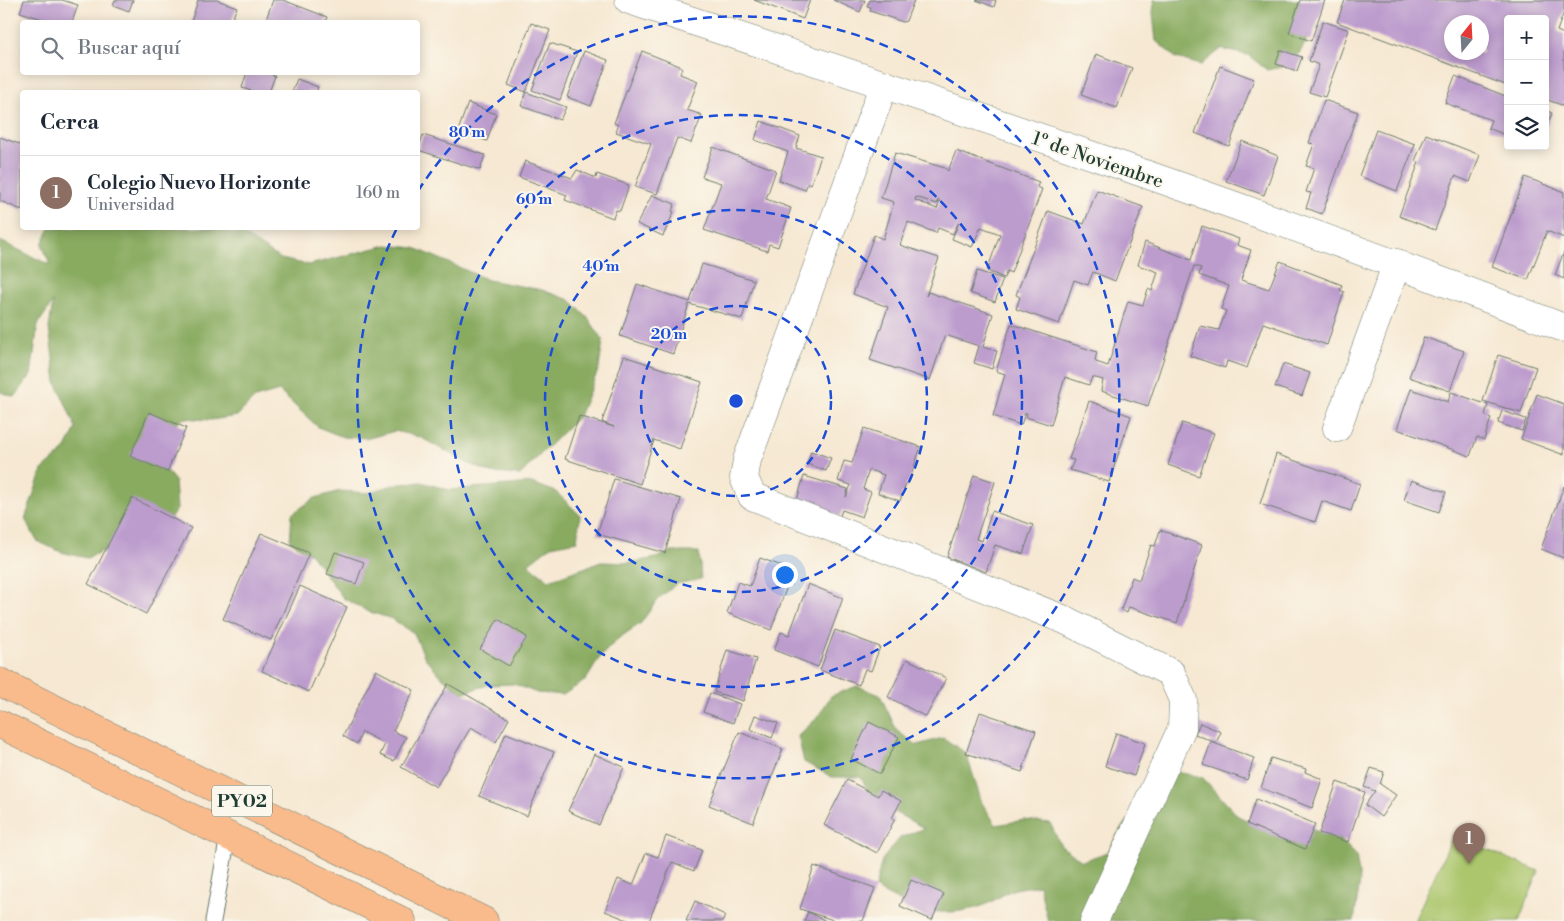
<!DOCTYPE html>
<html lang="es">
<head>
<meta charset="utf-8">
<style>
	body { margin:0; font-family:"Libre Bodoni",serif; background:#f2f2f3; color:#1f2937 }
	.controls { position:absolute; right:15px; top:15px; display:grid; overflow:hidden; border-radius:5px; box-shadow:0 2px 12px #0003 }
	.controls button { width:45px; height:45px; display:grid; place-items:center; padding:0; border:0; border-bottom:1px solid #e0e1e3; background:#fff; color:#1f2937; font:25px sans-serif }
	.compass { position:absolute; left:1444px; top:15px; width:45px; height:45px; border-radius:50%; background:#fff; box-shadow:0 2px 12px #0003; rotate:18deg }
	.you { position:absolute; left:784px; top:574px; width:18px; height:18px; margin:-12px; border:4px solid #fff; border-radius:50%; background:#1a73e8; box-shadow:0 0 0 8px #1a73e833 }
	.badge { display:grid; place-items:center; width:32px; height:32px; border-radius:50%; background:#b5179e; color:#fff; font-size:16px; font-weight:700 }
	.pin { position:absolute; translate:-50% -41px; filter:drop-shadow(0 1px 2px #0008) }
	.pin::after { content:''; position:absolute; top:26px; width:18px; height:15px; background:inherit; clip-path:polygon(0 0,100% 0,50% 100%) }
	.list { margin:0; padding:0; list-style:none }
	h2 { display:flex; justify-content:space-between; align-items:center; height:65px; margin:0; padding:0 20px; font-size:21px }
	h2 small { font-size:16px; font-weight:400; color:#747a83 }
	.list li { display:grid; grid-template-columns:32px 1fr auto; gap:15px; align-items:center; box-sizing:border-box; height:75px; padding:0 20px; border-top:1px solid #e0e1e3 }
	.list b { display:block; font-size:19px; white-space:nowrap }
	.list p { margin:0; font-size:16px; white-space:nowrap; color:#747a83 }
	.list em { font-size:16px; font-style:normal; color:#747a83 }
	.icon { flex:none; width:28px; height:28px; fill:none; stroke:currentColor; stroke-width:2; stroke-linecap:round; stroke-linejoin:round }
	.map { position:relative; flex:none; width:1564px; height:921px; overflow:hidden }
	.search { position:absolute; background:#fff; box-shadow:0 2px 12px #0003; left:20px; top:20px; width:400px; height:55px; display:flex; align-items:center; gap:12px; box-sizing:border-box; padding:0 18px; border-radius:5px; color:#747a83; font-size:19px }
	.panel { position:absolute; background:#fff; box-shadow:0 2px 12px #0003; left:20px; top:90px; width:400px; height:140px; border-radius:5px }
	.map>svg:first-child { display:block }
	.green { fill:#acc66d; stroke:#668250 }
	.forest { fill:#89ab60; stroke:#54744a }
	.building { fill:#bc9bcd; fill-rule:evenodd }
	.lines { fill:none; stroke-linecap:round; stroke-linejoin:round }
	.service-casing { stroke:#6a796b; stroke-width:17 }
	.minor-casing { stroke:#6a796b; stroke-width:29 }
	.trunk-casing { stroke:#6a796b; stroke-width:29 }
	.service { stroke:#fff; stroke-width:15 }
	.minor { stroke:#fff; stroke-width:28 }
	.trunk { stroke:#fabb8c; stroke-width:28 }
	.ring { fill:none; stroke:#1d4ed8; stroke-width:2.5; stroke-dasharray:9 6 }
	.labels { text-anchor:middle; stroke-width:4; stroke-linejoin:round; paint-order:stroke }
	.shield { fill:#fbf7ec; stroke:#61756b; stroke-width:1 }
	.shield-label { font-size:18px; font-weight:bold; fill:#1f3d34 }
	.street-label { font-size:19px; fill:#1f3d34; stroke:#fbf7ec }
	.centre { fill:#1d4ed8; stroke:#fbf7ec; stroke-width:2.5 }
	.ring-label { font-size:15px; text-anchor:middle; font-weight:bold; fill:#1d4ed8; stroke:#fbf7ec; stroke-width:4; stroke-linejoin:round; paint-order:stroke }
</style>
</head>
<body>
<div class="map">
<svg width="1564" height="921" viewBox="0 0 1564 921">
	<rect width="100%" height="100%" fill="#fbf7ec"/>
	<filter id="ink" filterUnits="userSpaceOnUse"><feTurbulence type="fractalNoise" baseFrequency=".02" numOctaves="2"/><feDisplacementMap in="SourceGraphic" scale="10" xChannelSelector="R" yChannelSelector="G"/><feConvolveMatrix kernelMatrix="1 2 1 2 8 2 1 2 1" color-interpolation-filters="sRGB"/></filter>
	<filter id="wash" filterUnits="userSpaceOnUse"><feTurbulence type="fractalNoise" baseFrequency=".0096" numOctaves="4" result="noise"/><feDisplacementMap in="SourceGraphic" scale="20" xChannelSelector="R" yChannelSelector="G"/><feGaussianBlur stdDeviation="1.12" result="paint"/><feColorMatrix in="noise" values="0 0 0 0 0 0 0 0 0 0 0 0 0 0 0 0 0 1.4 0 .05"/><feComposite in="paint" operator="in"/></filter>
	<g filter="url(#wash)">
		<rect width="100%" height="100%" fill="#f6e8d2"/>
		<path class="green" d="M1453,836L1539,871L1519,921H1414Z"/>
		<path class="forest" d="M1154,0H1299L1304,12L1306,42L1292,65L1267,70L1248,55L1221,49L1201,65L1176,58L1156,41L1153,14Z
			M50,228H233L281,259L309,265L387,245L415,248L488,280L542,290L570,300L588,318L603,340L599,368L579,416L520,475L492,473L467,463L420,437L395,431L369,438L343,437L318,427L279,391L255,398L237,416L211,420L184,418L163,435L158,460L175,481L177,509L162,530L111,547L87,558L61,552L37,541L25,519L42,470L65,450L76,428L56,382L49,328L53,302L38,324L31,375L15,397L0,392V241L50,265L42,244Z
			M421,482L449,490L532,483L556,492L580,515L577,541L551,546L528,564L549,580L601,562L629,563L656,558L671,552H699L701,579L676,584L657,600L641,623L619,638L600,657L586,680L563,695L537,693L514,684L488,685L462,693L442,677L425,658L414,633L392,619L367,611L343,598L311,554L290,541L292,514L315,498L340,491L368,493L393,485Z
			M857,686L880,695L897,731L917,745L943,738L966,753L982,803L996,825L1024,820L1050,823L1061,846L1082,861L1108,852L1121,828L1176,772L1202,777L1238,816L1261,827L1288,823L1338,837L1356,855L1360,881L1354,921H1048L1039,885C1030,887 1020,887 1012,890C1003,894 994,901 985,905C940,920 914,910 875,888L882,860L900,838L924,828L873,801L861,777H832L804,762L798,736L817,718L831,696Z"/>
		<g id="blocks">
			<path class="building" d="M24,0H62L78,5L72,22H52L20,12Z
				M115,0H133L129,11L113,5Z
				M198,0H217L237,7L231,22H191Z
				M273,0H283L327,17L325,22H265Z
				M754,0H810L803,19Z
				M833,0H865L860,12Z
				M870,0H914L906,21L903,22L870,11L871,7L867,6Z
				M976,0H996L994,7Z
				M1300,0H1325L1311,41L1289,33Z
				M1345,0H1564V12L1557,31L1564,34V106L1545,99V19H1508V86L1337,22ZM1452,22H1482V52H1452Z
				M1323,21L1349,30L1325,97L1309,92L1319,65L1309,61Z
				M531,23L550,30L526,92L508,85Z
				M550,43L577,52L560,100L532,90Z
				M1280,50L1302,57L1297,71L1276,64Z
				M584,51L608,60L591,106L567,97Z
				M642,51L682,67L680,74L698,81L687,110L702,115L691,143L677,138L657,194L635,187L651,144L616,132L618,125L614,123Z
				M1096,54L1132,68L1117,108L1081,95Z
				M1220,66L1254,79L1229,146L1195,133Z
				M247,72H266L275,76L269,92H255L242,88Z
				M1455,76L1508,97V136L1488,128L1491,120L1445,103Z
				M297,79L318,87L316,92H292Z
				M526,92L566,107L560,120L521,106Z
				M1324,100L1358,112L1322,214L1306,208L1311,193L1306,192L1314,168L1306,166L1314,144L1309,143Z
				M468,103L496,114L487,141L458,131Z
				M1545,110L1552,113L1545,131Z
				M761,121L800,136L796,148L821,156L811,184L808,183L805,190L779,180L788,152L755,140Z
				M1376,130L1415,144L1397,191L1359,176Z
				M1426,134L1480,155L1470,182L1455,176L1435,230L1399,216L1419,162L1415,161Z
				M423,135L485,155L480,170L418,150Z
				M0,137L22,145V210L0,201Z
				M1242,141L1278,156L1264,195L1226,181Z
				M713,147L776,170L766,199L791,208L778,247L769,244L767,251L704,230L721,183L702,177Z
				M956,151L1039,182L1037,187L1042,189L1011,273L1007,271L1004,278L987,271L1000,234L981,227L972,247L952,239L959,222L953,234L938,228L936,233L908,222L900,245L939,258L926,296L928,292L993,314L983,347L997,351L992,369L974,363L979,346L945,335L930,380L870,360L888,307L853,294L874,235L883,239L894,202L881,198L895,153L945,168L948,171ZM916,197L937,204L938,200L940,201L937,209L915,200Z
				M525,161L572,178L577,170L596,178L597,174L629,185L620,211L616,210L613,218L565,200L567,195L519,177Z
				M1525,177L1564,192V238L1547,231L1528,280L1492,267Z
				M1097,190L1143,207L1115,281L1093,272L1088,285L1074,280L1059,324L1016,309L1020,297L1016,295L1048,211L1084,224Z
				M652,195L675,204L672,211L674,212L663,236L637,224Z
				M1202,226L1239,239L1237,245L1251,250L1241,280L1269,289L1280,261L1342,285L1340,290L1344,292L1327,345L1263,323L1247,368L1227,361L1225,368L1190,356L1200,326L1219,330L1226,311L1221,309L1229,286L1199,275L1201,268L1194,266L1148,406L1101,391L1103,380L1092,377L1089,385L1065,377L1051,425L1026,417L1027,413H1025L1021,425L993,416L1005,374L996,371L1011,324L1097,352L1095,360L1096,362L1108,366L1128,301L1143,305L1148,289L1152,291L1158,272L1138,265L1145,242L1191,260Z
				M1564,252V279L1555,275Z
				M702,264L754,280L742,319L689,304L673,354L620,336L637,284L690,302Z
				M977,271L1003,279L995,302L970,293Z
				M1424,337L1464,351L1450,391L1409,377Z
				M1498,355L1536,367L1521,413L1483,401Z
				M624,356L702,382L680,449L654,440L640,484L565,459L579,416L614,427L602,422Z
				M1283,364L1310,373L1302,396L1275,387Z
				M1411,389L1448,402L1451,392L1488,405L1485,415L1491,418L1484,440L1477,437L1470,456L1397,429Z
				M1537,394L1564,404V455L1521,439Z
				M1089,401L1131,416L1109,482L1070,470L1074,460L1069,459Z
				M1502,411L1526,419L1522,431L1498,423Z
				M149,412L186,428L167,472L130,456Z
				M1182,423L1214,433L1199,476L1168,465Z
				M864,428L921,447L908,484L906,483L900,501L878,493L884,475L869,470L863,489L871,492L862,517L842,510L840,516L796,503L804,476L848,489L846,497L851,485L838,481L844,461L852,463Z
				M811,451L831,458L826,471L807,464Z
				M1276,454L1360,484L1351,511L1322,501L1315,522L1260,504Z
				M974,475L995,482L976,539L982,541L992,511L1033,525L1023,554L995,545L986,572L947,557Z
				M614,479L681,499L665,553L597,534Z
				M1411,480L1446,492L1439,512L1404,500Z
				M1564,486V558L1541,549Z
				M132,498L191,528L146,614L88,584Z
				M1160,530L1202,545L1177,623L1129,607L1127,613L1121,610L1132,577L1139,580L1151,545L1155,546Z
				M261,533L309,553L271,640L223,619Z
				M335,552L364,562L356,584L327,574Z
				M760,558L793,570L771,630L727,613L738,582L750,586Z
				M808,584L843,598L818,667L774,650L781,632L789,635Z
				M300,586L347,607L309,692L262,671Z
				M498,619L527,637L509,666L480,649Z
				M835,630L880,647L871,671L865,669L859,685L820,670Z
				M727,650L756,659L743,701L714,692Z
				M907,659L946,678L926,717L888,697Z
				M376,670L414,690L393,731L406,737L394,761L380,755L385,744L362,732L357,744L343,736Z
				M448,684L509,719L496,742L471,727L436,787L401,767Z
				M710,693L740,704L733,723L703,712Z
				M980,712L1036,731L1022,772L966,753Z
				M755,715L778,723L772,738L750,729Z
				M869,722L899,737L880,774L851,759Z
				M1200,723L1221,732L1216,743L1195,734Z
				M739,732L783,749L753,823L709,805Z
				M506,733L554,752L527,816L479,796Z
				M1116,733L1145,743L1134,776L1105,766Z
				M1211,742L1254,758L1247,780L1203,765Z
				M594,754L624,767L599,825L568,811Z
				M1271,758L1306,769L1305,772L1322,779L1312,808L1261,788Z
				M1371,768L1384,772L1380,784L1396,795L1381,817L1365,805L1375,791L1364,787Z
				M847,780L878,796L881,790L901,801L892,818L895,819L877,853L824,825Z
				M1337,782L1365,792L1348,842L1319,833Z
				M1256,799L1315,824L1305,849L1247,824Z
				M666,836L702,850L694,871L672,862L649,921H630L605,911L618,879L633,885L646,853L658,857Z
				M814,866L875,888L863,921H836L800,909Z
				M911,880L944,894L932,920L900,906Z
				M695,901L725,915L723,921H686Z
				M808,912L826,921H804Z"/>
		</g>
	</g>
	<g filter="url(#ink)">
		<use href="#blocks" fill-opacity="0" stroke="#6a796b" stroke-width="1"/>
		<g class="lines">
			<defs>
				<path id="service" d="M213,921L228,836"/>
				<path id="minor" d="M629,0C942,103 1256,208 1564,328
					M884,84L747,460L744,478L752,496L1065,620L1171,673L1183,700L1182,728L1094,921
					M1337,428L1397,263"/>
				<path id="trunk" d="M0,682L484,921
					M0,724L402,921"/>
			</defs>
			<use href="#service" class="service-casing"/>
			<use href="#minor" class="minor-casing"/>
			<use href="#trunk" class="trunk-casing"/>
			<use href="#service" class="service"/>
			<use href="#minor" class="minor"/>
			<use href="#trunk" class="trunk"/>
		</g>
	</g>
	<g class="ring">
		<circle cx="736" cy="401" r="95"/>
		<circle cx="736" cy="401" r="191"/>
		<circle cx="736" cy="401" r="286"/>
		<path d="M418 191A381 381 0 1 1 397 228"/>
	</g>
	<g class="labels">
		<rect class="shield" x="212" y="785.5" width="60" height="31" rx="4"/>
		<g class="shield-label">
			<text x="242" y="807">PY02</text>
		</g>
		<g class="street-label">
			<text transform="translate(1098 159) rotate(19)" y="7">1º de Noviembre</text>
		</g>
	</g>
	<circle cx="736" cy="401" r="8" class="centre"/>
	<g class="ring-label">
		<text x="467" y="137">80 m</text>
		<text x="534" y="204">60 m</text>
		<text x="601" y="271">40 m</text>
		<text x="669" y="339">20 m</text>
	</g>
</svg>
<div class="controls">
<button>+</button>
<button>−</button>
<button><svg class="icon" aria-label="layers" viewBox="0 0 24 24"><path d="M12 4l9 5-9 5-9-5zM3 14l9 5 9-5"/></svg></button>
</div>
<svg class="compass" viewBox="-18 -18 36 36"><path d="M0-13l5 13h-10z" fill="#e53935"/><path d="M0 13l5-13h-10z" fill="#747a83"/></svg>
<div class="you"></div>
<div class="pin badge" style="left:1469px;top:864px;background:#8d6e63">1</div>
<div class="search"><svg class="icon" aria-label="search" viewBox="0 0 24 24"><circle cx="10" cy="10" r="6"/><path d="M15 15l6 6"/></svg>Buscar aquí</div>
<section class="panel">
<h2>Cerca<small></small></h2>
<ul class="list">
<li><span class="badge" style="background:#8d6e63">1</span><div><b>Colegio Nuevo Horizonte</b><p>Universidad</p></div><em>160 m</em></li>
</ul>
</section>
</div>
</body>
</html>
